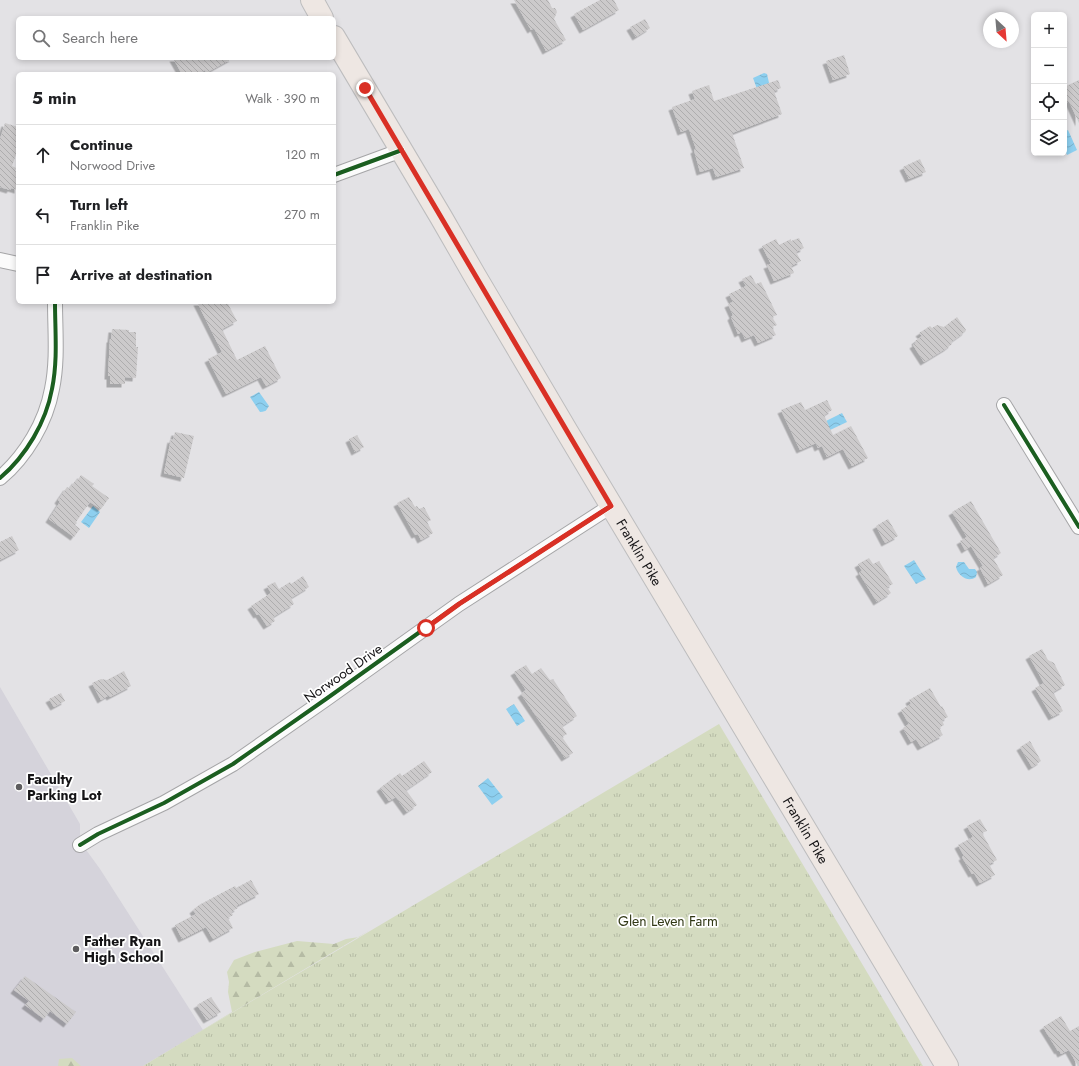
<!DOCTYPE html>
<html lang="en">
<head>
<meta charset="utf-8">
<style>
	body { margin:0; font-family:Jost,sans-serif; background:#f6f6f6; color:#202124 }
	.controls { position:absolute; right:12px; top:12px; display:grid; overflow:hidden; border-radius:6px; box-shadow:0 2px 6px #0003 }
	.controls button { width:36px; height:36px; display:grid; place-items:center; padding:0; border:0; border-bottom:1px solid #e0e0e0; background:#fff; color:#202124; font:20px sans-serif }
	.compass { position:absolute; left:983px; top:12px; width:36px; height:36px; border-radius:50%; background:#fff; box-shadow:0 2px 6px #0003; rotate:154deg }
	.stop { position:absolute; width:12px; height:12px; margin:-9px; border:3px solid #d93025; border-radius:50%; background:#fff }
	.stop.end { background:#d93025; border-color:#fff; box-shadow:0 1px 4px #0008 }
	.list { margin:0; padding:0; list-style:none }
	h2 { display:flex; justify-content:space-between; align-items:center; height:52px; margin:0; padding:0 16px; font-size:17px }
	h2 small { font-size:13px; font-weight:400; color:#757577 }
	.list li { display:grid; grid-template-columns:26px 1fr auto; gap:12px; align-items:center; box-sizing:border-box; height:60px; padding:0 16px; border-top:1px solid #e0e0e0 }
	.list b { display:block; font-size:15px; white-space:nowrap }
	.list p { margin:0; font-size:13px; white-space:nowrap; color:#757577 }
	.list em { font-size:13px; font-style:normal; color:#757577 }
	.icon { flex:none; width:22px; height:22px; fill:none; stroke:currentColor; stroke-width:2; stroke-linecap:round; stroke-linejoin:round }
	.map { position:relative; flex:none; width:1079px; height:1066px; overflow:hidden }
	.search { position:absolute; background:#fff; box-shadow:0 2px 6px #0003; left:16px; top:16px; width:320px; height:44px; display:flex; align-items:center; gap:10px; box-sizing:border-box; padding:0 14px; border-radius:6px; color:#757577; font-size:15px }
	.panel { position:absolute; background:#fff; box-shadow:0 2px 6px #0003; left:16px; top:72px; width:320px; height:232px; border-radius:6px }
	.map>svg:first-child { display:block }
	.built { fill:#d5d3db }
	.forest { fill:url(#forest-firs) }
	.park { fill:url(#park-tufts) }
	.water { fill:url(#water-waves) }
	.building { fill:url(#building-back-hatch); filter:url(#shadow) }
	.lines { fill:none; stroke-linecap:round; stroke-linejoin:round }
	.street-casing { stroke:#a5a5a7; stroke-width:16 }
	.primary-casing { stroke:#bdbdbe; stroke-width:24 }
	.street { stroke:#fbfbfb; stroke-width:14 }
	.primary { stroke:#eee7e3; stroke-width:22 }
	.cycleway-casing { stroke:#fff; stroke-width:6 }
	.cycleway { stroke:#1b5e20; stroke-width:4 }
	.route { stroke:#d93025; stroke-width:5 }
	.poi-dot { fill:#5d5c5e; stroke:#fff; stroke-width:1.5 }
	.labels { text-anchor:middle; stroke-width:3.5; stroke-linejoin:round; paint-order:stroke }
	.street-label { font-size:14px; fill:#151416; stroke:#fff }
	.poi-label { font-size:14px; font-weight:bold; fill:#151416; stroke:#fff; text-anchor:start }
	.park-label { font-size:14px; fill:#313815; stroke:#fff }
</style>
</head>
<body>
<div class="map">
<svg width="1079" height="1066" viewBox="0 0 1079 1066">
	<defs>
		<pattern id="forest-firs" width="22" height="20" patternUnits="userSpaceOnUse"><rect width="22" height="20" fill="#d4dbc0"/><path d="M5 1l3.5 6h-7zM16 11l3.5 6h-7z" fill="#b5bba4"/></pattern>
		<pattern id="park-tufts" width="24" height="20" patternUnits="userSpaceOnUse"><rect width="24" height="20" fill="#d4dbc0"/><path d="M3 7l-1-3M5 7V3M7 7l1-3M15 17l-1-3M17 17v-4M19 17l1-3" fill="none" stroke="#b5bba4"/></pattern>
		<pattern id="water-waves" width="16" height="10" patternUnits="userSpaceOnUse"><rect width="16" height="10" fill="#8dcfef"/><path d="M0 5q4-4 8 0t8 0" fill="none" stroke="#79b1cc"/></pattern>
		<pattern id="building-back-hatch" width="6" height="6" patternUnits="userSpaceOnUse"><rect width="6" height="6" fill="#cccacb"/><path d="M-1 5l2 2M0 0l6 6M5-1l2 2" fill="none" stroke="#aeadae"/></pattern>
		<filter id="shadow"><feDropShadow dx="-3.5" dy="3.5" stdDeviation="0" flood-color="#0004"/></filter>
	</defs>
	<rect width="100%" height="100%" fill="#e3e2e5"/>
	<path class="built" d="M0,687L80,824V845L84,847L100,869L203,1030L143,1066H0Z"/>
	<path class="forest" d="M370,930L163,1054L232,1012L228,992L229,982L227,972L234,960L255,952L297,941L334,944L346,939L359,937Z
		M72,1058L81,1066H58L59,1059Z"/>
	<path class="park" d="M719,724L923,1066H143L203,1030Z"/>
	<path class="water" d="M764,73L767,74L772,96L761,100L753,78Z
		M1068,130L1077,150L1067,155L1064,147V132Z
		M259,392L269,406C265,411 268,411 260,412L250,397Z
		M842,413L847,422L828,431L824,422Z
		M93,506L100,512L89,528L81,522Z
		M914,560L926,579L916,584L904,566Z
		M958,562H964L969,569H975L977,572L976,577C968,583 958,576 956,567Z
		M514,704L525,721L517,726L506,709Z
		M488,778L503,797L492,805L478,786Z"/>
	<path class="building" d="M514,0H548L552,8H555L557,12L554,19L566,40L546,51L534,28L531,30Z
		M600,0H614L619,10L583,30L574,14Z
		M645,19L650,28L636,37L630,27Z
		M844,55L850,74L833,80L826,61Z
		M173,58H233L206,73L205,70L198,74H182Z
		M778,80L781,88L774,91L782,114L732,133L744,168L716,177L713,168L700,172L694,150L696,149L689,129L681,132L672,107L695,99L692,91L709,85L714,101Z
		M1079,80V123L1069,101L1064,104V87Z
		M5,123L18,127V149L12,166L16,168L15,171L18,172V190L11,188L10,190L0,187V139Z
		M920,159L926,172L909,179L903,167Z
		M799,238L804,248L796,252L801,261L791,266L794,273L774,281L767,265L771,264L762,246L776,239L779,245L791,239V241Z
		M751,275L756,284L761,282L777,315L772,317L777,325L772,327L776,335L758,343L754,335L745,339L742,332L738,334L731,317L733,315L728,304L733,302L729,294L746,286L742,279Z
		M197,302H227L237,321L222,329L237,360L265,346L281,378L266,386L261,377L226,394L208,359L222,352Z
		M957,317L966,330L965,332L951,342L952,344L947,348L924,362L913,345L916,343L915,341L922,336L919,333L930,326L932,328L937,325L944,327Z
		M112,329L129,330V332H136V347H138L136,378L125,377V384H110V376H108L110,339H111Z
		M827,400L832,410L824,415L833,435L851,426L868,458L852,466L843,449L827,457L822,446L818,448L816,443L800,450L781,410L801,402L805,410Z
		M175,432L194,436L184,478L164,473L171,439L173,440Z
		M357,435L364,447L355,452L349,439Z
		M81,475L94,484L92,486L109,498L101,509L90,502L76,522L77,523L75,525L80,529L74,537L49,519L60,502L58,500L67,487L69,489L76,480L77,481Z
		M409,497L415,507L417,506L419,509L424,507L431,520L427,522L433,533L421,540L418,534L415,535L397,503Z
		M971,501L1001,553L993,558L1003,575L988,584L980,568L983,566L971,546L965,550L960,541L967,537L952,512Z
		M888,519L898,536L885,543L876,526Z
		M12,536L19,550L0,560V542Z
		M869,558L873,564L879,561L893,584L887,587L891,593L877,602L859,573L862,571L858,564Z
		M303,576L309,587L291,598L294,604L273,617L275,621L267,626L259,614L257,615L251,606L271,593L267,586L275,582L279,589L290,582L291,584Z
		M1042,649L1048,660L1054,663L1065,685L1053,692L1063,711L1052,717L1035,688L1044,683L1029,656Z
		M526,665L532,674L541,668L550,680L553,679L577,716L562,726L567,734L562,737L573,753L565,758L521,694L526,690L514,672Z
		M124,671L131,686L110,697L109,695L101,700L92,683L101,679L107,680Z
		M930,688L941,707L942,706L948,717L942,720L944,725L939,728L943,735L921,747L916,739L911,742L903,728L909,724L901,710L911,704L909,700Z
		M61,693L65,701L54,707L49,699Z
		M1030,741L1041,761L1032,767L1020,747Z
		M424,761L432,772L406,790L417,805L407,812L396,797L389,801L380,788L400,773L402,776Z
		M980,819L987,831L982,833L997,860L989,864L995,875L980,883L974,873L972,874L962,857L964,856L958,845L973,837L967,826Z
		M251,880L259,894L236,906L238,908L231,912L233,915L228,918L233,928L213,939L206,927L182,939L175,925L196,914L193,910L199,905L235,886L236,888Z
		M25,976L76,1012L67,1024L50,1011L44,1019L25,1005L29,1001L14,990Z
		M211,997L221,1012L207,1020L197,1005Z
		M1061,1016L1070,1031L1079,1026V1066H1078L1069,1050L1061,1054L1059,1050L1058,1051L1043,1027Z"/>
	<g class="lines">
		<defs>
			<path id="street" d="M334,175L402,150
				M0,260L18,264
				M1004,405L1079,527
				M0,478C26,456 46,422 52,389C58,360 55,331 55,302
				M80,845L98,834L164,803L233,764L326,699L459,604L611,506"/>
			<g id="primary">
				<path d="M312,0L322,18"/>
				<path id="s1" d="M334,37L441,217L475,276L566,430L947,1066"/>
			</g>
		</defs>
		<use href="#street" class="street-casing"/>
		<use href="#primary" class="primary-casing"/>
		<use href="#street" class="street"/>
		<use href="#primary" class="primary"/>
		<defs>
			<path id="cycleway" d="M334,175L402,150
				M1004,405L1079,527
				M0,478C26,456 46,422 52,389C58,360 55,331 55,302
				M80,845L98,834L164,803L233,764L326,699L459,604L611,506"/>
		</defs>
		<use href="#cycleway" class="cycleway-casing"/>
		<use href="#cycleway" class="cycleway"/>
	</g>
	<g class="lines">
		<path class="route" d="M365,88L611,506L459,604L426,628"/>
	</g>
	<g class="poi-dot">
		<circle cx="19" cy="787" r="4"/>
		<circle cx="76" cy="949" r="4"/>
	</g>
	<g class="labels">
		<g class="street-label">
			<text dy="5" stroke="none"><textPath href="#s1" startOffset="599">Franklin Pike</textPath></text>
			<text transform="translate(343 673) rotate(-35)" y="5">Norwood Drive</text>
			<text dy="5" stroke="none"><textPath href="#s1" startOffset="923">Franklin Pike</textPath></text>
		</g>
		<g class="poi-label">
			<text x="27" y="784">Faculty<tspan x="27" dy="16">Parking Lot</tspan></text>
			<text x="84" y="946">Father Ryan<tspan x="84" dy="16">High School</tspan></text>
		</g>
		<g class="park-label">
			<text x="668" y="926">Glen Leven Farm</text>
		</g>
	</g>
</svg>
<div class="controls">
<button>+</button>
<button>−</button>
<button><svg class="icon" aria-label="locate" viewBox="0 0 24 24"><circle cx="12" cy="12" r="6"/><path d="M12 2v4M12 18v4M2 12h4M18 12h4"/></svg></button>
<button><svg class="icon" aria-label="layers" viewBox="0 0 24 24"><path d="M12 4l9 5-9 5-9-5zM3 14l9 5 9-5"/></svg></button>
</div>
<svg class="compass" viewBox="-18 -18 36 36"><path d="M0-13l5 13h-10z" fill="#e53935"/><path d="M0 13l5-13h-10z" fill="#757577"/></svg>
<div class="stop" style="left:426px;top:628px"></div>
<div class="stop end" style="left:365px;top:88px"></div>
<div class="search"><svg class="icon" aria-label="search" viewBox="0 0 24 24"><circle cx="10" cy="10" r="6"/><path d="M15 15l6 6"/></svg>Search here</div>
<section class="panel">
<h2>5 min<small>Walk · 390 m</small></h2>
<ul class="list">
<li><svg class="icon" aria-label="ahead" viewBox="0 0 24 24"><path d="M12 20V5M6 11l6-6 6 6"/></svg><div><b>Continue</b><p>Norwood Drive</p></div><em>120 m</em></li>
<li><svg class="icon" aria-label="left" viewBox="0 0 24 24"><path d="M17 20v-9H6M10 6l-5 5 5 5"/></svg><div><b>Turn left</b><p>Franklin Pike</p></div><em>270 m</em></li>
<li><svg class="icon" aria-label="arrive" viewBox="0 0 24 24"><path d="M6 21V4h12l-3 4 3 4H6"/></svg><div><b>Arrive at destination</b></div></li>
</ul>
</section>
</div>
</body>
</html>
